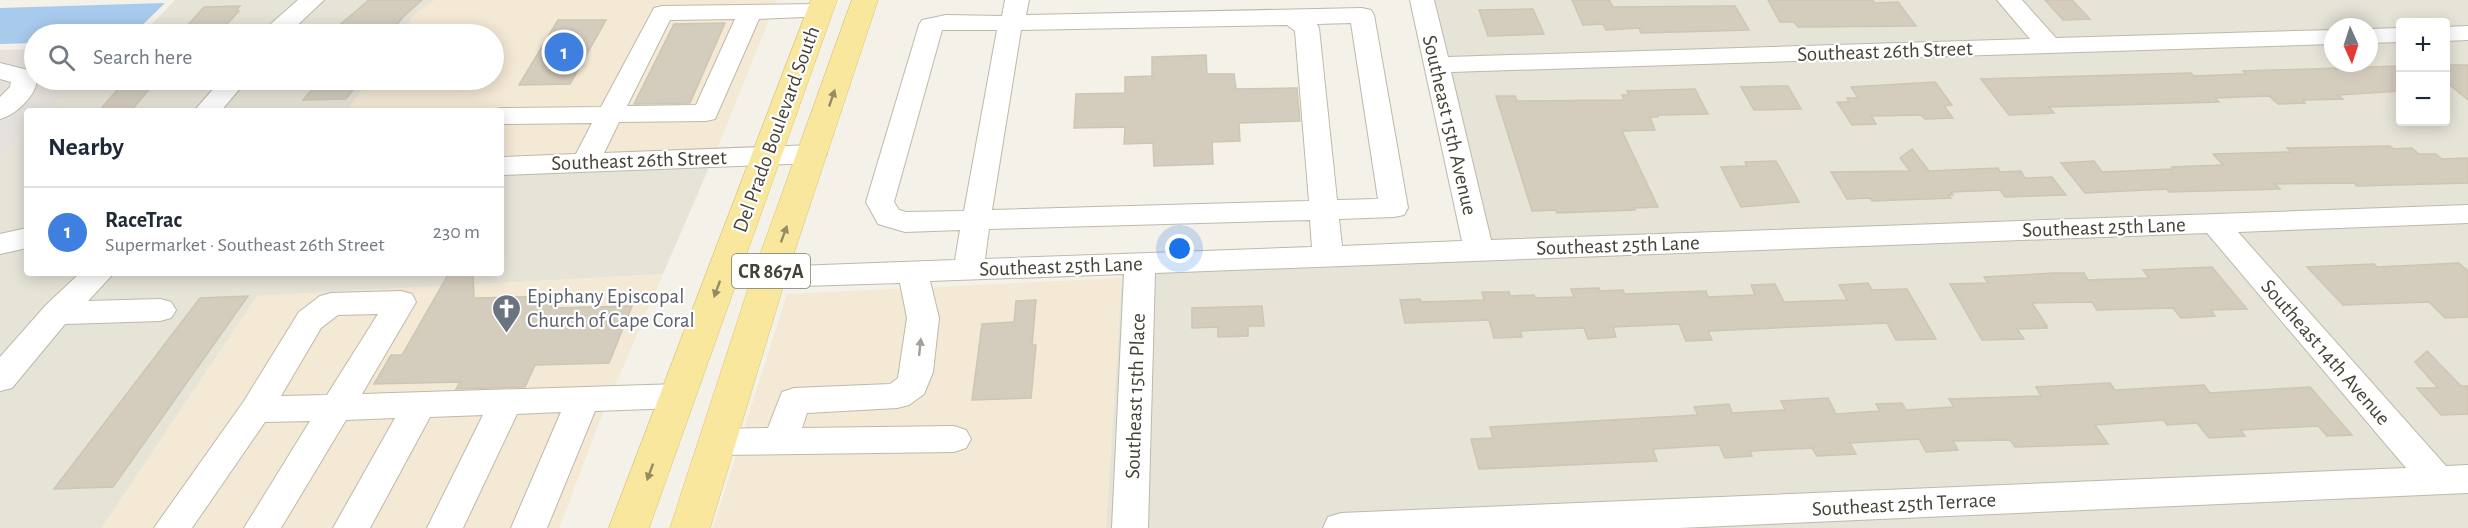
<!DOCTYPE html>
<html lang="en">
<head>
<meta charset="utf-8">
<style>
	body { margin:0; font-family:"Alegreya Sans",sans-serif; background:#f2f2f3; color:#1f2937 }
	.controls { position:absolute; right:18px; top:18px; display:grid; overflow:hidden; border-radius:6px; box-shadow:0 3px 15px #0003 }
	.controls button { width:54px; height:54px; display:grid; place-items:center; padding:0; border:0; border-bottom:2px solid #e0e1e3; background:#fff; color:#1f2937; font:30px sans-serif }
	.compass { position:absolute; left:2324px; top:18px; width:54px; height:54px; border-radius:50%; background:#fff; box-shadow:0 3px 15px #0003; rotate:177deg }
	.you { position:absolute; left:1180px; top:249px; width:21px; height:21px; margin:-15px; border:4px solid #fff; border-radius:50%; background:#1a73e8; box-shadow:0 0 0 9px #1a73e833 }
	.badge { display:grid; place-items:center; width:39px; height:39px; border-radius:50%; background:#2563eb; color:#fff; font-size:20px; font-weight:700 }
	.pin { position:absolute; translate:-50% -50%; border:3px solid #fff; box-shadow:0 2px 6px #0006 }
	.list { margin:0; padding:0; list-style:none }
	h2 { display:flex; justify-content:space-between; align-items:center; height:78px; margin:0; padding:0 24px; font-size:26px }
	h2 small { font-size:20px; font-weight:400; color:#747a83 }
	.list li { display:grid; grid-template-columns:39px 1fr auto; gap:18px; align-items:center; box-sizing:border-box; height:90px; padding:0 24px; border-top:2px solid #e0e1e3 }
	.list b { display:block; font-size:22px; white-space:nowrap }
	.list p { margin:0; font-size:20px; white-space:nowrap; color:#747a83 }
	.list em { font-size:20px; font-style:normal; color:#747a83 }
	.icon { flex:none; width:33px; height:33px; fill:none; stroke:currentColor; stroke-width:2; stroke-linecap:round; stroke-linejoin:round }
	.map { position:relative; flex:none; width:2468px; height:528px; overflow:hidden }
	.search { position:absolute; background:#fff; box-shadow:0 3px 15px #0003; left:24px; top:24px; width:480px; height:66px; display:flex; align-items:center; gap:15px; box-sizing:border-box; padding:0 21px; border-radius:33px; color:#747a83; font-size:22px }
	.panel { position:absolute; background:#fff; box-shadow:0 3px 15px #0003; left:24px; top:108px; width:480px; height:168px; border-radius:6px }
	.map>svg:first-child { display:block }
	.residential { fill:#e6e3d7; fill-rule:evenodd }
	.commercial { fill:#f3e9d5 }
	.industrial { fill:#e5e2dd }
	.water { fill:#a8caec }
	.building { fill:#d4cdbe; stroke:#cec6b2; stroke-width:1.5 }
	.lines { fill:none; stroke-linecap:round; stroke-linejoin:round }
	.minor-casing { stroke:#beb9ab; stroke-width:2 }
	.major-casing { stroke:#dcc66d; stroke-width:1 }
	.minor { fill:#fff; fill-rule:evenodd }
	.major { fill:#f8e79c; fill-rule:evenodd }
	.oneway { fill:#968c64 }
	.oneway2 { fill:#a2a09b }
	.labels { text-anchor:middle; stroke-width:4.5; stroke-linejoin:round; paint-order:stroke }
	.shield { fill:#fff; stroke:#7e7b73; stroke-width:1.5 }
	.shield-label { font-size:20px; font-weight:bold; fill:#464237 }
	.street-label { font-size:21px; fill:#464237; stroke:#fff }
	.worship-label { font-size:21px; fill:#5b616d; stroke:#fff; text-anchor:start }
</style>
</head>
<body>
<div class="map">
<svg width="2468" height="528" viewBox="0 0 2468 528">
	<rect width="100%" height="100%" fill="#f3f1e8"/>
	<path class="residential" d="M175,0H435L414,15L401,34H142Z
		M1410,0H2468V528H1106L1122,272L1480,257ZM2400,22H2446V122H2400ZM2333,27H2369V63H2333Z
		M79,80H369L347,111H47Z
		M27,130V230L0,237V157Z
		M710,165L663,274L257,296L102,528H0V252L27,245V273H501V174Z"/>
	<path class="commercial" d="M435,0H777L717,149L501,158V111H347L369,80H494V34H401L414,15Z
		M663,274L599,423L559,528H102L257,296Z
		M1121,278L1106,528H713L787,294Z"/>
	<path class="industrial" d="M34,49V80H79L47,111H27V130L0,157V50Z"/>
	<path class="water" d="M165,3L133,34H34V43L0,44V8Z"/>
	<path class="building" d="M369,0H422L402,18L390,34L330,33Z
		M1572,0H1609L1613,7L1735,6L1749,30L1641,33L1639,28L1606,30L1603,24L1583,25Z
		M1768,0H1872L1875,3L1898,2L1916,26L1798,27L1794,22H1780Z
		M2045,0H2072L2090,19L2063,20Z
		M240,6L236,11H239L219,33L180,34L204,7Z
		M1533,9L1544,34L1488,36L1479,10Z
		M558,20H606L570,84L519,85Z
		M725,23L690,103L634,104L674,24Z
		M1206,55L1207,74H1234L1236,89L1297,88L1300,121L1239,123L1240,141L1212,142L1213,164L1154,166L1153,143L1124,144L1125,127L1074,128L1076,94L1125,93V77L1152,76V57Z
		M2445,65H2468V100L2445,81Z
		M2400,66V91L2338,95L2343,99L2303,100L2305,103L2278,104L2269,96L2215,98L2219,102L2049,107L2054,113L2009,115L1981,79L2191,73L2194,76L2246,74L2243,71Z
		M320,80H361L346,99L303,100Z
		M1935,82L1952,105L1944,106L1953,118L1925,119L1921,115L1871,116L1876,124L1852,125L1837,102H1849L1847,98H1858L1851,87Z
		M1777,86H1788L1801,109L1754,110L1741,87Z
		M151,87L131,111H99L118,89Z
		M1695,89L1708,114L1658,115V117H1650L1655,130L1622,131L1658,207L1634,208L1635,210L1557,213L1556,210L1532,211L1496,96H1515L1517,101L1624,100L1622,95H1629L1627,91Z
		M2390,146L2394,149L2412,148L2419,154H2436L2442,159L2468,158V183L2357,186L2354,183L2275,184L2280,189L2169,192L2167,189L2085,193L2061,163L2094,161L2102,172L2173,169L2172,167L2223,165L2213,154L2291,152L2287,148Z
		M1912,149L1929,171L1998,168L2000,172L2021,171L2025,178L2052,177L2066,195L2005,197L2000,190L1951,192L1953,195H1948L1951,198L1872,201L1870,198L1847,199L1831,172L1910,171L1900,158Z
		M1776,161L1799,202L1741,207L1721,167L1747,166L1745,162Z
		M2459,263L2468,271V317L2445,318L2429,302L2343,305L2307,267L2374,264L2377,267Z
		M2212,267L2247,309L2211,310L2215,316L2181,318L2173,308L2097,310L2092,302L2032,303L2047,326H2045L2047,328L2017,329L2024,339L1982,340L1950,284L1988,283L1984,277L2054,273H2084L2088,280L2149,278L2143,270Z
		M449,273H473L474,298L557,296L551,308L632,306L609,363L535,365L525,387L456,389L460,382L374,384L391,355H402Z
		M1868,283L1872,290L1907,289L1936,339L1896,340L1887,323L1708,331L1712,340L1686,341L1679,324L1613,327L1616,337L1588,339L1584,328L1520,331L1522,337L1494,338L1489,320L1405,323L1400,300L1420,299L1421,302L1484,300L1482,292H1509L1510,296L1534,295L1535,298L1574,297L1571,289L1599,288L1600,291L1623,290L1625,294L1706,291L1708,297L1755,295L1751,285L1775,284L1784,302L1847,300L1839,285Z
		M248,296L113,487L54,489L200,298Z
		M1036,300L1032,345H1036L1031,398L972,400L982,324L1014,322L1016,301Z
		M1262,306L1264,326H1248V336L1218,337V327L1192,328V308Z
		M2427,351L2461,386H2468V414L2441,415L2417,388H2438L2415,362Z
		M2110,383L2115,390L2204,385L2210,393L2310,387L2352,435L2327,436L2318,426L2241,430L2245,436L2209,438L2197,423L2167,425L2164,420L2095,425L2108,444L2015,447L2010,440L1953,441L1958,450L1926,452L1919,439L1850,443L1856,454L1817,456L1812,448L1750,451L1752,456L1725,458L1719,445L1653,449L1657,461L1479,469L1471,439L1493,438L1490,427L1698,415L1694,407L1729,404L1732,413L1785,410L1781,401L1828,398L1836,414L1880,411L1876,404L1902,403L1906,410L1954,407L1949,399L2041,396L2036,387Z"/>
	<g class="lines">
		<defs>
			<path id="minor" d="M298,0H324L288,34H262L265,29Z
				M1005,0H1029L1026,15L1362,8L1371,10L1374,15L1408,208L1404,215L1394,217L1339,219L1342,246L1462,241L1410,0H1434L1448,57L2030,39L1997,0H2022L2056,38L2333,30V44L1451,72L1491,240L2468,205V223L2238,232L2446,466L2468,465V493L1679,528H1323L1328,517L1341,513L2406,468L2207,233L1155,273L1148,528H1112L1124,274L930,281L939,318L933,372L924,394L909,405L897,408L807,413L802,428L954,426L966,430L971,439L966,448L954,452L717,455L705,451L700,442L705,433L717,429L768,428L782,392L794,388L890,384L898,378L907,318L900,283L769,287L758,284L754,277L758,270L769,267L955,260L960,230L905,232L878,224L866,202L919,25L922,20L946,15L1002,16ZM1351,23L1378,199L1337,200L1319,28L1317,24ZM1287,25L1295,31L1309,201L992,210L1021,30ZM942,30H997L964,211L906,212L899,210L894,202ZM1310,220L1312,247L985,259L989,229Z
				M820,4L828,6L832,11L828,16L759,19L715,119L706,121L619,122L604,153L813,145L823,148L827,154L823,160L813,163L501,175V157L576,154L592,123L501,124V111L492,110L501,108L601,107L654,8L662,6ZM735,19L696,105L627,106L670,20Z
				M2468,26V40L2446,41V27Z
				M2400,28V42L2369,43V29Z
				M0,63L28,70L37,81C35,97 15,115 0,119V97L10,87L11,82L0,79Z
				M221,80H247L221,111H194Z
				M27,228V248L0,254V234Z
				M80,273H114L88,301L160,299L171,302L176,310L171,318L160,321L65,324L12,388L0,391V357L46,305Z
				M401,291L412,294L416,302L362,394L678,384L690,387L695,396L690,405L678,408L595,411L547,528H511L561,412L517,414L463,528H427L483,415L430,417L370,528H333L395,418L346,420L281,528H244L310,421L265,422L192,528H154L244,401L299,312L320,296L331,293ZM378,314L327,395L281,396L321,328L338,315Z"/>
			<path id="major" d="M811,0H837L649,528H609Z
				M852,0H878L786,277L710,528H670L752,277Z"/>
		</defs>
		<use href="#minor" class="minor-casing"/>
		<use href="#major" class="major-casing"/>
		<use href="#minor" class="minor"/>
		<use href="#major" class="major"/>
	</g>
	<defs><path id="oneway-solid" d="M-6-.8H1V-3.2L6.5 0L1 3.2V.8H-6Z" transform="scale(1.5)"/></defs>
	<g class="oneway">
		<use href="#oneway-solid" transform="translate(832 98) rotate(-71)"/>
		<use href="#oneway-solid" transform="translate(784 234) rotate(-70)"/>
		<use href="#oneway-solid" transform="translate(717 289) rotate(110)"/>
		<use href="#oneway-solid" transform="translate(650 472) rotate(110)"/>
	</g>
	<use class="oneway2" href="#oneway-solid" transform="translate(920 347) rotate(-84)"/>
	<defs>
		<symbol id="church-pin" viewBox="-11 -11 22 30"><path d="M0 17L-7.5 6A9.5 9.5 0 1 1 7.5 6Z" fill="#6b7280" stroke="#fff"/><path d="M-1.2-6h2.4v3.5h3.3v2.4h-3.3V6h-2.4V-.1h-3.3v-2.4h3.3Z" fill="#fff"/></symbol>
	</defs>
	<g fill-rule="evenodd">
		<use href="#church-pin" x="490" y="292" width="33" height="45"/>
	</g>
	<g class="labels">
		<rect class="shield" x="732" y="254" width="78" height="34" rx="4.5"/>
		<g class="shield-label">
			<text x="771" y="278">CR 867A</text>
		</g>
		<g class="street-label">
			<text transform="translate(1885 51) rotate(-2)" y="7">Southeast 26th Street</text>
			<text transform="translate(1450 125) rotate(77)" y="7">Southeast 15th Avenue</text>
			<text transform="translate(776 129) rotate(-70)" y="7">Del Prado Boulevard South</text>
			<text transform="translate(639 160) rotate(-2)" y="7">Southeast 26th Street</text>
			<text transform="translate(2104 227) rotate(-2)" y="7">Southeast 25th Lane</text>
			<text transform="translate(1618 245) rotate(-2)" y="7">Southeast 25th Lane</text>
			<text transform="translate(1061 266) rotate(-2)" y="7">Southeast 25th Lane</text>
			<text transform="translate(2326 352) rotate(49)" y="7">Southeast 14th Avenue</text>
			<text transform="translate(1135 396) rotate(-88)" y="7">Southeast 15th Place</text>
			<text transform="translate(1904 504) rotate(-3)" y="7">Southeast 25th Terrace</text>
		</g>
		<g class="worship-label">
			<text x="527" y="303">Epiphany Episcopal<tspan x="527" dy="24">Church of Cape Coral</tspan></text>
		</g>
	</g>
</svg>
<div class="controls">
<button>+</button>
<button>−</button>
</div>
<svg class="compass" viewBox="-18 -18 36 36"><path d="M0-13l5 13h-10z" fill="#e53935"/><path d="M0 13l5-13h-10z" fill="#747a83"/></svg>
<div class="you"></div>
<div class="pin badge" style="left:564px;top:52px;background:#3f7fe0">1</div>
<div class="search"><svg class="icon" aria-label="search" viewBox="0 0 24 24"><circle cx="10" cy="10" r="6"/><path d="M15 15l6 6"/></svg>Search here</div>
<section class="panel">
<h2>Nearby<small></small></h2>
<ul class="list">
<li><span class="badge" style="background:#3f7fe0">1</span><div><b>RaceTrac</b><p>Supermarket · Southeast 26th Street</p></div><em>230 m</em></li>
</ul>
</section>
</div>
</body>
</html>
